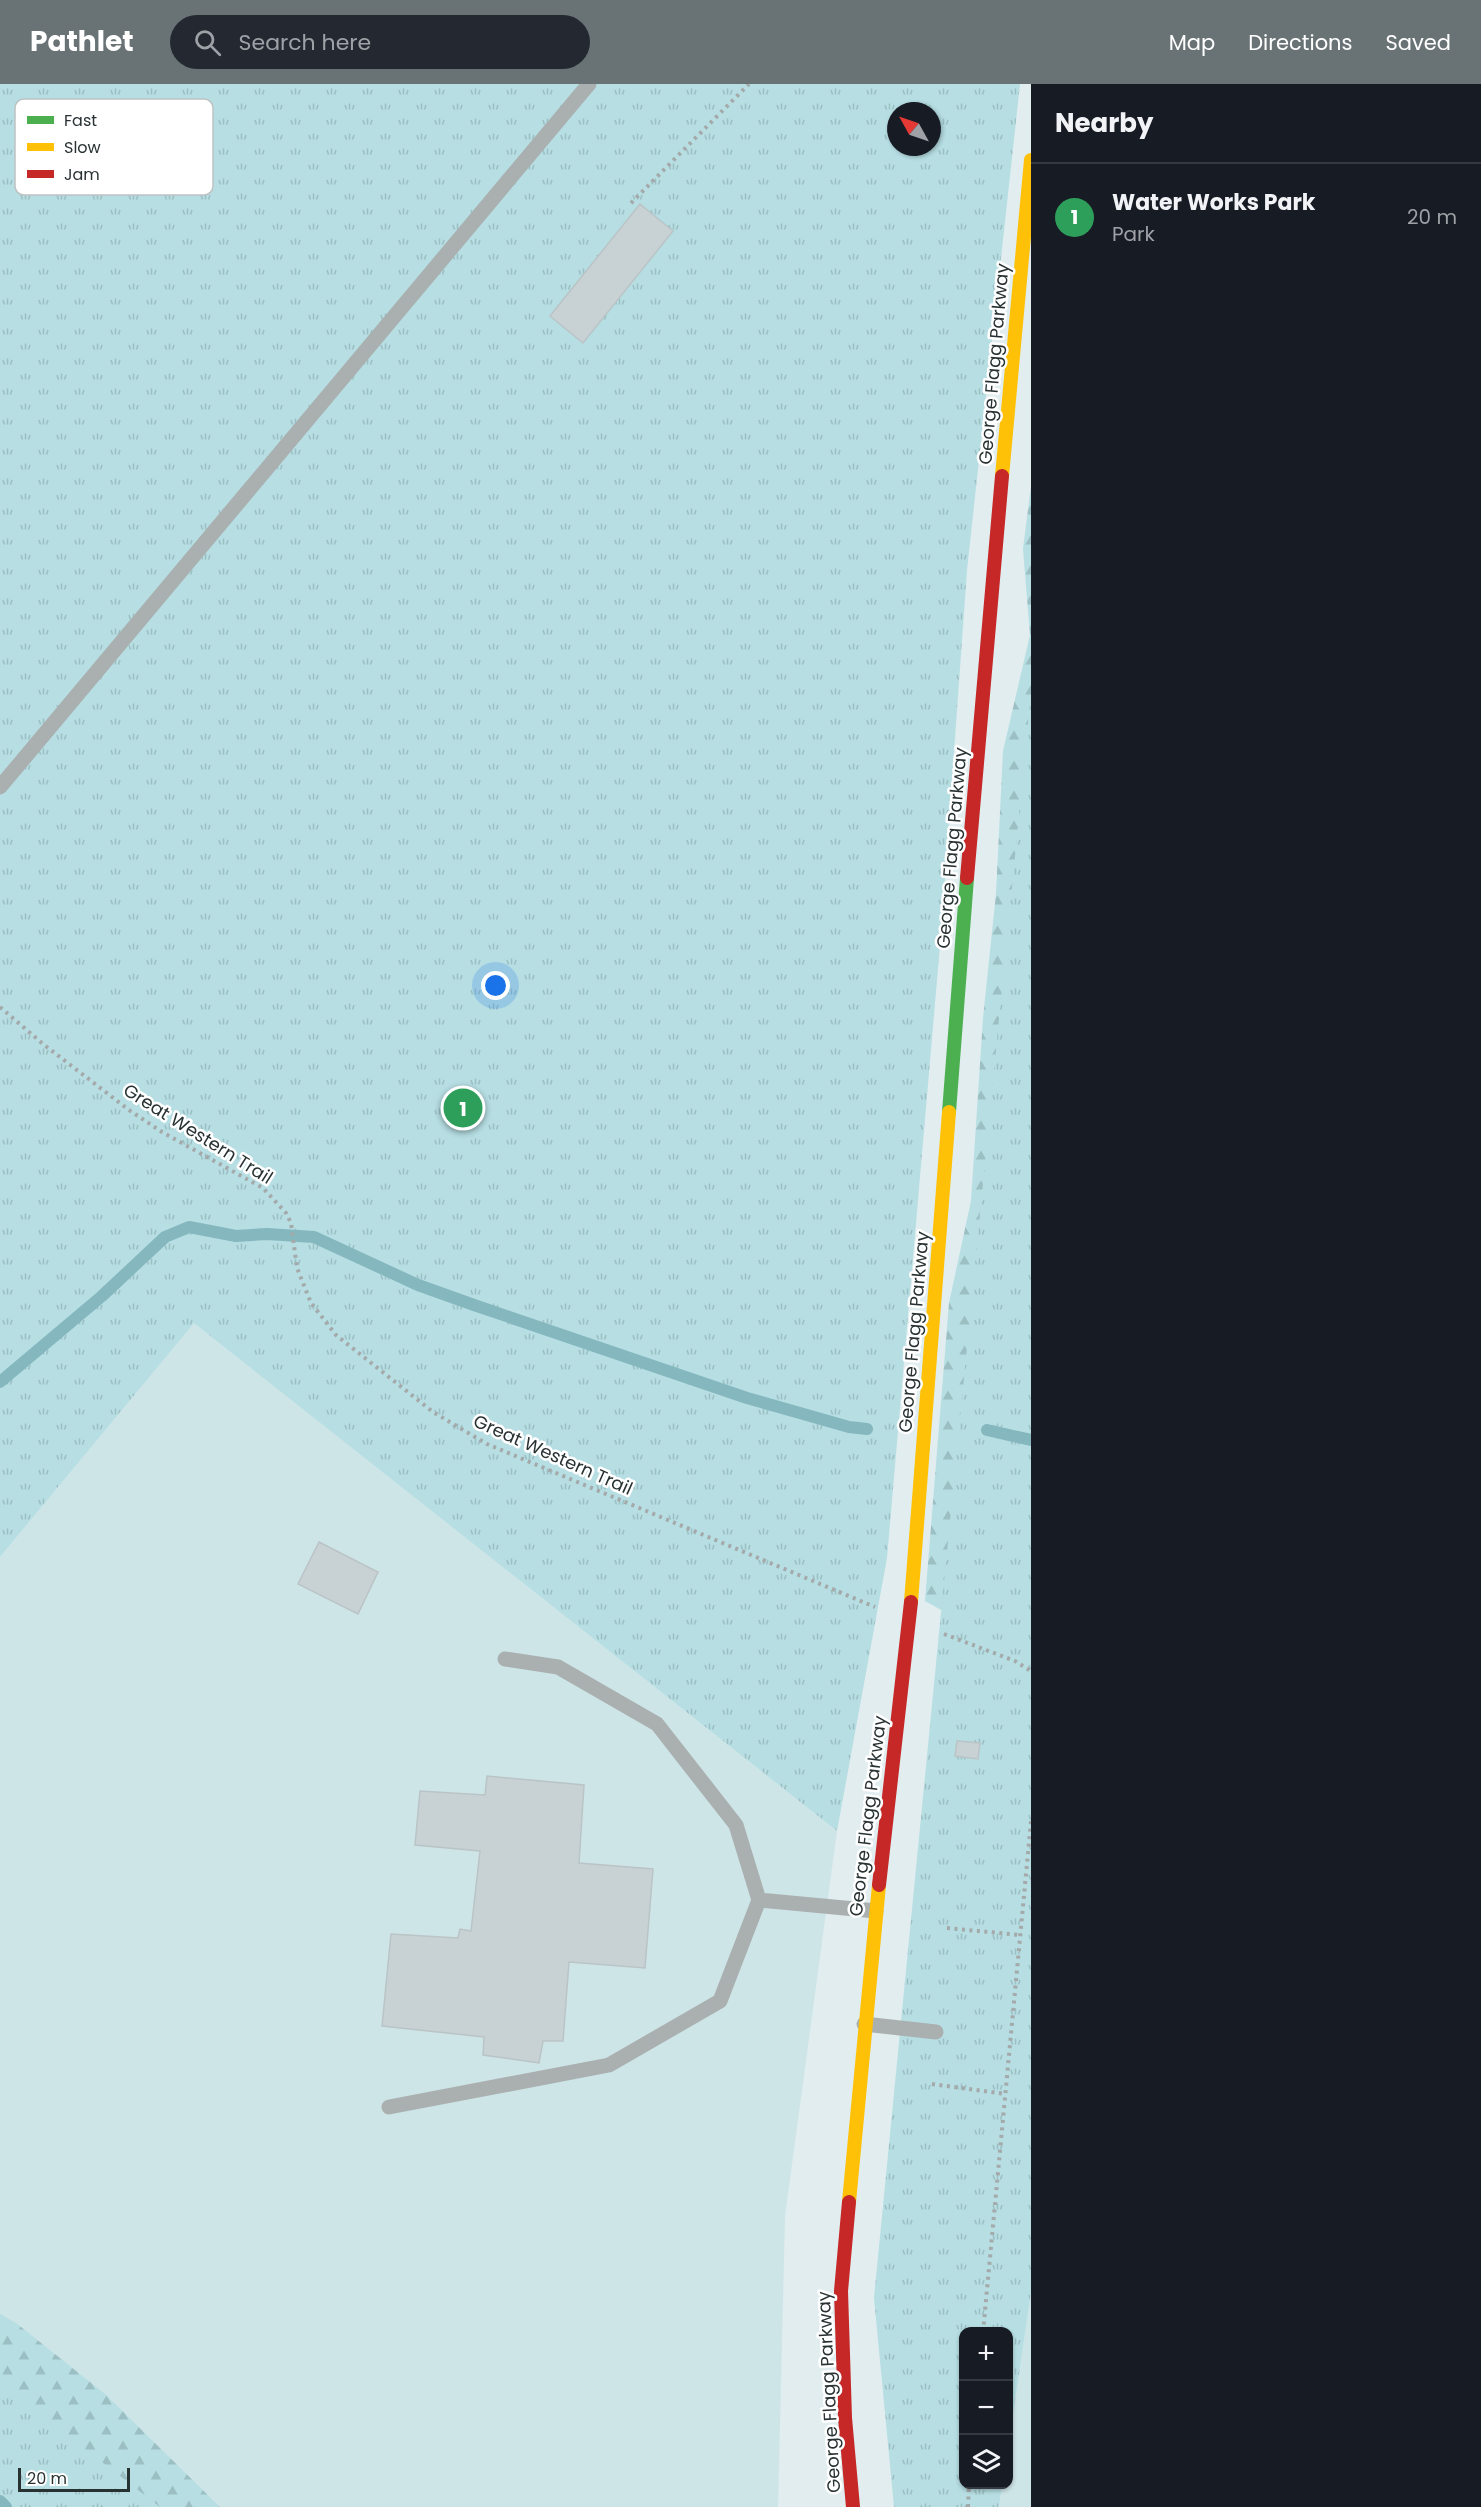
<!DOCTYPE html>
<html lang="en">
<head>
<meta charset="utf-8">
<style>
	body { margin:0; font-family:Poppins,sans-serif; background:#242831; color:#f1f3f6 }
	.controls { position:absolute; right:18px; bottom:18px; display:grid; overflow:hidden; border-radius:12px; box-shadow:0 2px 4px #0004 }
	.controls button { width:54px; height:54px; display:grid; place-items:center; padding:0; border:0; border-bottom:2px solid #363941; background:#171b24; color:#f1f3f6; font:30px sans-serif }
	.compass { position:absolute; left:887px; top:18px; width:54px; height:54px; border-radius:50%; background:#171b24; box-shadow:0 2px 4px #0004; rotate:310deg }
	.scale { position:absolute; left:18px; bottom:15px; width:112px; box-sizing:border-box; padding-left:6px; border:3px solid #293233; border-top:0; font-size:16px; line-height:21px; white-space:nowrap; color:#293233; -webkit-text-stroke:4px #fff; paint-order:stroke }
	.you { position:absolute; left:496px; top:902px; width:21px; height:21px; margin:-15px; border:4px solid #fff; border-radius:50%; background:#1a73e8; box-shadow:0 0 0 9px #1a73e833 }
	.badge { display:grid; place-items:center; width:39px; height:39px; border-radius:50%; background:#697375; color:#fff; font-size:20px; font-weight:700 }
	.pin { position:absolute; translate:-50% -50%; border:3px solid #fff; box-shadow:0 2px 6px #0006 }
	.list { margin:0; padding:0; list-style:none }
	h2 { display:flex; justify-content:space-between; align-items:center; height:78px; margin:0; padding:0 24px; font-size:26px }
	h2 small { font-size:20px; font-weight:400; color:#9ea1a6 }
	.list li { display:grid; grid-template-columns:39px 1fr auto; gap:18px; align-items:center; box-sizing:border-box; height:108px; padding:0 24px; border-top:2px solid #363941 }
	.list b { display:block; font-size:22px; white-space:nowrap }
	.list p { margin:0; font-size:20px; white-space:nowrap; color:#9ea1a6 }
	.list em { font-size:20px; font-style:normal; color:#9ea1a6 }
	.icon { flex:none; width:33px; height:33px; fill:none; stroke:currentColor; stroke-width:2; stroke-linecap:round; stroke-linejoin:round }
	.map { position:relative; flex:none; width:1031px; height:2423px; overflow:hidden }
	header { display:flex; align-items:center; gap:36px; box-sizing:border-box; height:84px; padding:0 30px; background:#697375; color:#fff }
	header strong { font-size:28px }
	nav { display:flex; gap:33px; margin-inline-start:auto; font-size:21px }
	.search { width:420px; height:54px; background:#242831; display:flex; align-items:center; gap:15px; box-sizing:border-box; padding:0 21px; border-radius:33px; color:#9ea1a6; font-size:22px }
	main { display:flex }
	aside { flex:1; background:#171b24 }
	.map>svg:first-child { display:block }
	.built { fill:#cee5e8 }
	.forest { fill:url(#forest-firs) }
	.park { fill:url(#park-tufts); fill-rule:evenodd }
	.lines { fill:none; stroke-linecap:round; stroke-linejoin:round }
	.stream { stroke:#85b7bf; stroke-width:12 }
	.building { fill:#c8d2d4; stroke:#bac4c6; stroke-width:1.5 }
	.path { stroke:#a4a9aa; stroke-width:4; stroke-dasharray:3 4.5; stroke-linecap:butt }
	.lane { stroke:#aab0b0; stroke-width:15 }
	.fast { stroke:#4caf50; stroke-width:14 }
	.slow { stroke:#ffc107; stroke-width:14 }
	.jam { stroke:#c62828; stroke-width:14 }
	.labels { text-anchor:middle; stroke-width:5; stroke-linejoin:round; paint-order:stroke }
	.street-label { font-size:18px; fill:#293233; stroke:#fff }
	.key { fill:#fff; stroke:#bfc2c2; stroke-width:1.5 }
	.key-label { font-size:16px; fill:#293233 }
</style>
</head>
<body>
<header>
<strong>Pathlet</strong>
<div class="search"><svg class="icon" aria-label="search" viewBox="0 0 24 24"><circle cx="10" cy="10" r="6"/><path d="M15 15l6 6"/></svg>Search here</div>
<nav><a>Map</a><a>Directions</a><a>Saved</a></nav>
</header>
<main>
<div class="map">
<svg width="1031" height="2423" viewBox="0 0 1031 2423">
	<defs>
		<pattern id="forest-firs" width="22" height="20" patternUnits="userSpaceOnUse" patternTransform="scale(1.5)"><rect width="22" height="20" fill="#b6dee3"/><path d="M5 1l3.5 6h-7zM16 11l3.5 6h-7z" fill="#9cbfc3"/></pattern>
		<pattern id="park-tufts" width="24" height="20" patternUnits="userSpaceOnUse" patternTransform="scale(1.5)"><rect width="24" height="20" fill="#b6dee3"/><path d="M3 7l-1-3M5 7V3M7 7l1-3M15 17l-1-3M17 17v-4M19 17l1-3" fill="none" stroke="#9cbfc3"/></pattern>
	</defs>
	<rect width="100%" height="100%" fill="#e1edef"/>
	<path class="built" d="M194,1238L837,1747L785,2132L778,2423H160L0,2299V1473Z
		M1031,2209V2423H999L1002,2401L1008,2400L1009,2358Z"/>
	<path class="forest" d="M1031,402V1566L970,1542L925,1517L949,1219L971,1117L983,934L996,810L1003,667L1030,551L1023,465Z
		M0,2230L16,2239L105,2310L220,2423H0Z"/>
	<path class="park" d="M0,0H1020L967,486L941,850L887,1474L837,1747L194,1239L0,1473ZM896,27H932V63H896Z
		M1031,608V2209L1009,2358L1008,2248H964V2400L1002,2401L999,2423H894L874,2214Z
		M0,2299L160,2423H0Z"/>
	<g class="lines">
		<path class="stream" d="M0,1298L102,1212L165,1153L189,1143L236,1152L267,1150L314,1153L418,1201L474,1221L747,1314L849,1343L867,1345
			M987,1346L1031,1356
			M0,2417L6,2423"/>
	</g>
	<path class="building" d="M640,120L673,147L583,259L550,232Z
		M319,1458L378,1488L358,1530L298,1500Z
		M957,1657L980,1659L978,1675L955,1672Z
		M487,1692L584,1701L579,1779L653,1785L645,1884L569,1878L563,1957H543L539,1979L483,1971L484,1953L382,1942L391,1850L458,1854L460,1845L471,1847L480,1767L415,1761L420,1707L485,1711Z"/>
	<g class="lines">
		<path class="path" d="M631,119L749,0
			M0,923L43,960L129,1026L162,1048L263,1104L286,1129L291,1139L297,1184L311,1219L336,1251L433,1328L487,1360L875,1523
			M944,1550L1015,1577L1031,1587
			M947,1844L1020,1851
			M932,2000L1006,2010
			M983,2248L1031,1737
			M968,2423L969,2400"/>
		<path class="lane" d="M0,703L589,0
			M505,1575L558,1583L657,1640L736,1741L759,1816
			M864,1940L936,1948
			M389,2023L609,1981L720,1917L759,1816L876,1827"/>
		<path class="fast" d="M949,1028L967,794"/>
		<path class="slow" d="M1002,392L1031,76
			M911,1518L949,1028
			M849,2118L879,1801"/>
		<path class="jam" d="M967,794L1002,392
			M879,1801L911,1518
			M849,2118L841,2207L845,2334L853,2423"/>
	</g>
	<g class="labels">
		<g class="street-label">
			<text transform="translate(994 280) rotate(-85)" y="6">George Flagg Parkway</text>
			<text transform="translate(952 764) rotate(-85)" y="6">George Flagg Parkway</text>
			<text transform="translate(198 1050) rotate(32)" y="6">Great Western Trail</text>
			<text transform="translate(914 1248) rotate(-85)" y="6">George Flagg Parkway</text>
			<text transform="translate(553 1371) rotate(24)" y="6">Great Western Trail</text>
			<text transform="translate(868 1732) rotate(-83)" y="6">George Flagg Parkway</text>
			<text transform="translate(829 2308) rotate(-93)" y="6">George Flagg Parkway</text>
		</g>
	</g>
	<rect x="15" y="15" width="198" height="96" rx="9" class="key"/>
	<rect x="27" y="32" width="27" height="8" fill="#4caf50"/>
	<rect x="27" y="59" width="27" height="8" fill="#ffc107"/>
	<rect x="27" y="86" width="27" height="8" fill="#c62828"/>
	<g class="key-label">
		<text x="64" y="42">Fast</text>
		<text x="64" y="69">Slow</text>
		<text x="64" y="96">Jam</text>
	</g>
</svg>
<div class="controls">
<button>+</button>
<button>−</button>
<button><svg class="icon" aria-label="layers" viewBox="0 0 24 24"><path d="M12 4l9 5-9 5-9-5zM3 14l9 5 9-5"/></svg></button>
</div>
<svg class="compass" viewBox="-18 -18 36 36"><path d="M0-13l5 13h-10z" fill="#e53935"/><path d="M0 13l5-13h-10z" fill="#9ea1a6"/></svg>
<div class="scale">20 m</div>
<div class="you"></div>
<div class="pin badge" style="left:463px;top:1024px;background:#2e9e5b">1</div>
</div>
<aside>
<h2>Nearby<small></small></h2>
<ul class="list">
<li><span class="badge" style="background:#2e9e5b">1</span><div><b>Water Works Park</b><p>Park</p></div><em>20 m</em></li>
</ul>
</aside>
</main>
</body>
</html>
